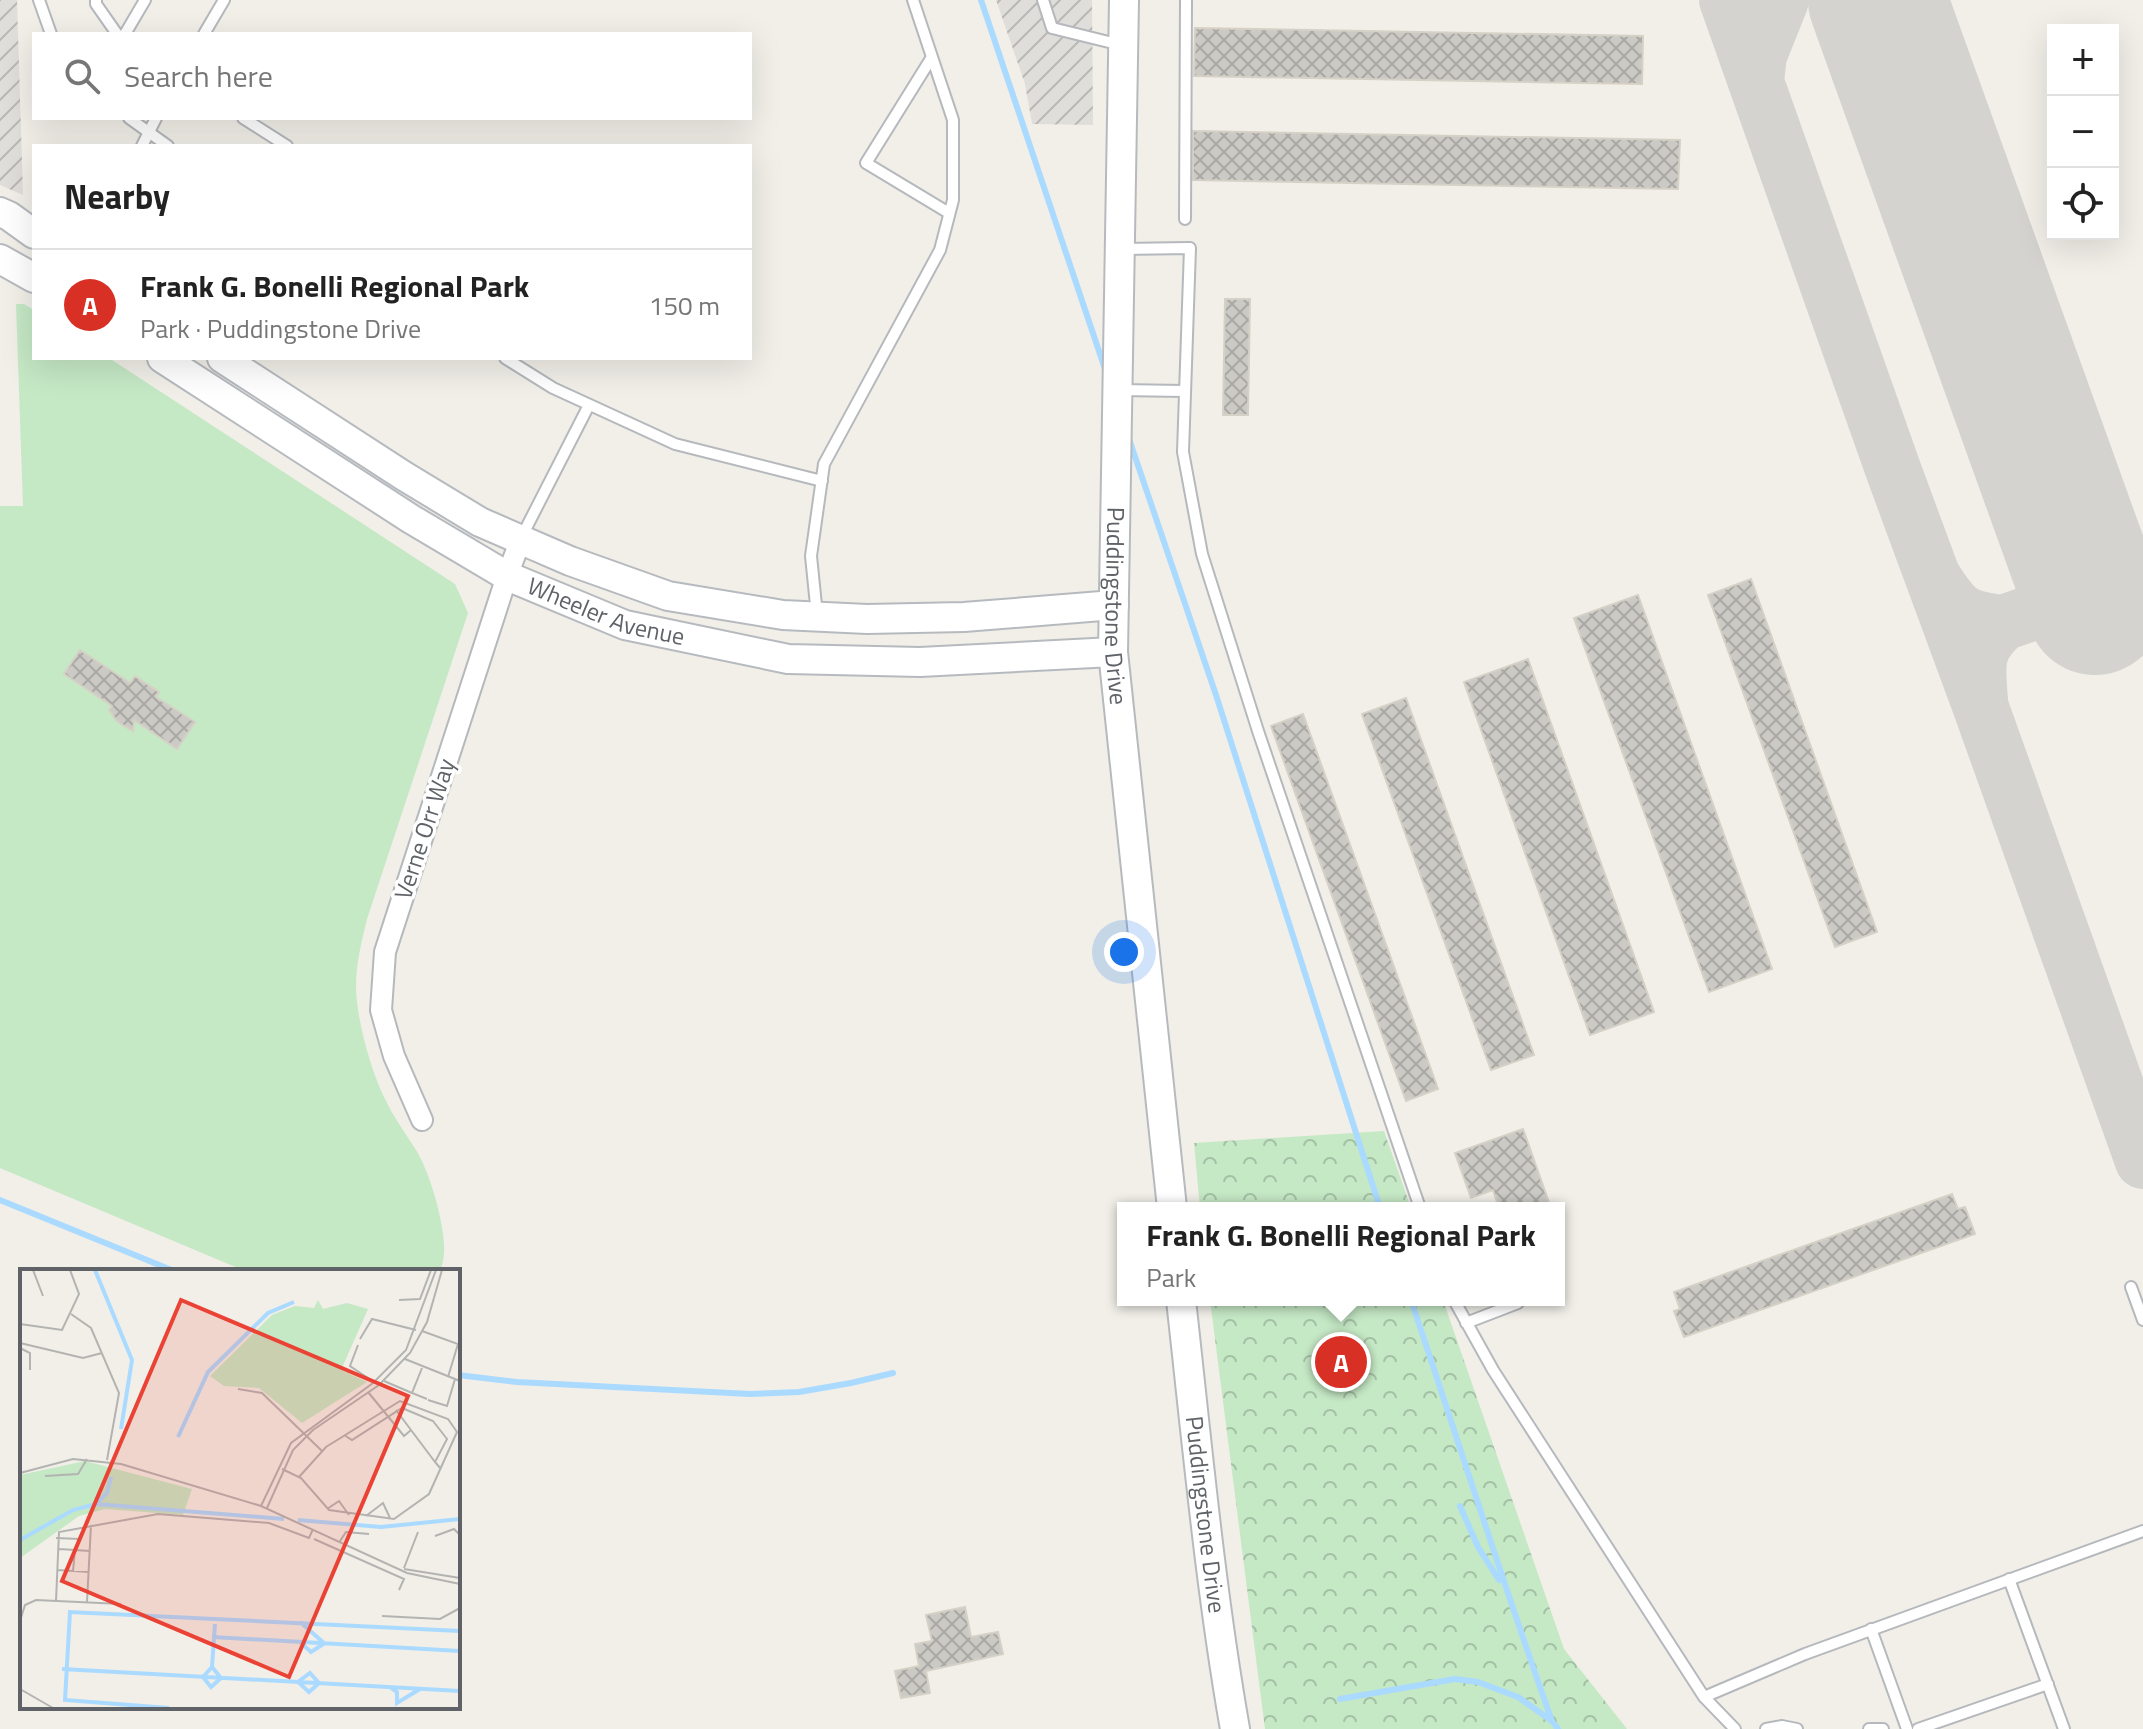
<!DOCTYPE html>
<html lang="en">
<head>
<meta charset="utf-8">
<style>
	body { margin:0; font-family:"Titillium Web",sans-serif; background:#f2f2f2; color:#222 }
	.controls { position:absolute; right:24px; top:24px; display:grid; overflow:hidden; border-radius:0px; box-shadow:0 8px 32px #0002 }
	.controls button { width:72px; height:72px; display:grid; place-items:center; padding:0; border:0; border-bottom:2px solid #e0e0e0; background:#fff; color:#222; font:40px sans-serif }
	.you { position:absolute; left:1124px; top:952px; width:28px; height:28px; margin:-20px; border:6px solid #fff; border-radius:50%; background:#1a73e8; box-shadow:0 0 0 12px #1a73e833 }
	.badge { display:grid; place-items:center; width:52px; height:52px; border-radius:50%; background:#d93025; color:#fff; font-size:26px; font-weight:700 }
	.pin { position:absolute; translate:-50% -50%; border:4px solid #fff; box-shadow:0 2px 8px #0006 }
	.popup { position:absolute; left:1117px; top:1202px; width:448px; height:104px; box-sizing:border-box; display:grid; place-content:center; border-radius:0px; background:#fff; filter:drop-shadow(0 2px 6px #0005); font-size:26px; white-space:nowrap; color:#767676 }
	.popup b { font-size:30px; color:#222 }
	.popup::after { content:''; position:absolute; left:50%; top:100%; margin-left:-16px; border:16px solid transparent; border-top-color:#fff }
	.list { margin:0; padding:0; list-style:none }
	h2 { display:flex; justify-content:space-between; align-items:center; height:104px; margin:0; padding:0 32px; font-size:34px }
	h2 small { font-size:26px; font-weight:400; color:#767676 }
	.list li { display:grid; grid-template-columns:52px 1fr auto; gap:24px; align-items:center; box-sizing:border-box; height:112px; padding:0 32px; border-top:2px solid #e0e0e0 }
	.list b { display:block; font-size:30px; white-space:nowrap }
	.list p { margin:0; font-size:26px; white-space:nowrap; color:#767676 }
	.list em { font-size:26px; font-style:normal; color:#767676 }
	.icon { flex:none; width:44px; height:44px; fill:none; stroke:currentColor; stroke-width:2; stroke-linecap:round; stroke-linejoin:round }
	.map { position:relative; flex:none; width:2143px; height:1729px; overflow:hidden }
	.search { position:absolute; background:#fff; box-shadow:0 8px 32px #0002; left:32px; top:32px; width:720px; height:88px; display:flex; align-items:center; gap:20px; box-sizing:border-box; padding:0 28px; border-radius:0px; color:#767676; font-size:30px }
	.panel { position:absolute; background:#fff; box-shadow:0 8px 32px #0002; left:32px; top:144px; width:720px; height:216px; border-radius:0px }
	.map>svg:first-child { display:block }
	.industrial { fill:url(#industrial-furrows) }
	.park { fill:url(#park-crowns) }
	.pitch { fill:#c5e8c5 }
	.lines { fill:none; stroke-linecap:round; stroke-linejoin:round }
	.stream { stroke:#aadaff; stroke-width:6 }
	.taxiway { stroke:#d4d3d0; stroke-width:56 }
	.runway { stroke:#d4d3d0; stroke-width:138 }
	.building { fill:url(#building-cross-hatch); stroke:#d6d1c6; stroke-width:2 }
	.lane-casing { stroke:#b5b8bc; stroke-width:14 }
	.street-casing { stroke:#b5b8bc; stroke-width:24 }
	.secondary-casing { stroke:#b6babf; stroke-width:32 }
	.lane { stroke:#fff; stroke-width:10 }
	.street { stroke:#fff; stroke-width:20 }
	.secondary { stroke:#fff; stroke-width:28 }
	.labels { text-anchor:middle; stroke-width:7; stroke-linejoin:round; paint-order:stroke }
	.street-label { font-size:24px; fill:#5f6368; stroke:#fff }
	.inset-river { fill:none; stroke:#aadaff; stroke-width:4 }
	.inset-road { fill:none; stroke:#b3b3b1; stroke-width:2 }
	.view { fill:#ea4335; fill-opacity:0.15; stroke:#ea4335; stroke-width:4 }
	.inset-edge { fill:none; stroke:#5f6368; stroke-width:4 }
</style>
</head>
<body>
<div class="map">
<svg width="2143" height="1729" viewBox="0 0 2143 1729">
	<defs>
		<pattern id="industrial-furrows" width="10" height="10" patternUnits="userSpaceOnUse" patternTransform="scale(2)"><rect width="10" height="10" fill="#e0deda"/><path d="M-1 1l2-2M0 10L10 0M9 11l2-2" fill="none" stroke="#b9b8b5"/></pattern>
		<pattern id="park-crowns" width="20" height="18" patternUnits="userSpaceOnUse" patternTransform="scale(2)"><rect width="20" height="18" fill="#c5e8c5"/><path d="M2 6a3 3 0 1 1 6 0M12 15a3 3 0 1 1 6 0" fill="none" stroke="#a3c0a4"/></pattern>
		<pattern id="building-cross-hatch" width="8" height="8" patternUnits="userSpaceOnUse" patternTransform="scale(2)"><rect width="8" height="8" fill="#cccac5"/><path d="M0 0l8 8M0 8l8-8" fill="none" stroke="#a9a8a4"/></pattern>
	</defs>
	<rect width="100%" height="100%" fill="#f1efe8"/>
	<path class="industrial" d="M0,0H17L23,195L0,185Z
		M996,0H1092L1093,125L1032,124L1025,84Z"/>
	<path class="park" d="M1384,1131L1411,1208H1200L1194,1143Z
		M1210,1300H1443L1564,1649L1627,1729H1265Z"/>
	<path class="pitch" d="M16,304H24L34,310V358H109L455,584L468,613L367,919C362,940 356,963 356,986C356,1018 371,1071 385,1099C393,1116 404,1131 414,1147C429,1168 446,1227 444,1253C444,1259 442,1265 440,1271H245L0,1168V506H23Z"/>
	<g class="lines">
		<path class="stream" d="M981,0L1106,372
			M1128,436L1216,695L1380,1208
			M0,1200L174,1271
			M1411,1300C1458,1440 1502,1581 1552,1721L1558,1729
			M458,1375L517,1382L750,1394L799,1392L851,1383L893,1373
			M1460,1506L1478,1547L1499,1580
			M1340,1699L1455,1679L1478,1682L1518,1697L1552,1721"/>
		<path class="taxiway" d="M1727,0L1894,472L1980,705L2143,1161
			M1845,0L1877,20L1890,36
			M1756,81L1759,55L1781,0
			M1935,580C1956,613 1964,619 2003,623C1974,648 1977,664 1980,700
			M2003,623L2143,573"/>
		<path class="runway" d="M1877,0L2095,606"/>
	</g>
	<path class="building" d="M1195,28L1643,36L1642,84L1194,76Z
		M1193,131L1680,140L1678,189L1193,180Z
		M1225,299H1250L1248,415H1223Z
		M1751,579L1877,932L1835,947L1708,595Z
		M1638,595L1772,969L1709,992L1574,618Z
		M80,650L130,683L135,676L159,692L156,697L195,722L177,749L134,720L133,731L121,724L116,720L109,710L112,706L64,674Z
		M1528,659L1654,1012L1590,1035L1464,682Z
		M1406,698L1534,1055L1491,1070L1362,714Z
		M1303,714L1438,1089L1406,1101L1271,726Z
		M1523,1129L1551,1208H1499L1493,1190L1471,1198L1455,1153Z
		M1952,1194L1958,1209L1965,1207L1975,1234L1684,1337L1674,1311L1680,1309L1674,1292Z
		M965,1607L971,1637L998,1632L1003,1654L926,1671L930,1693L901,1698L895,1671L919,1666L915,1644L932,1641L926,1615Z"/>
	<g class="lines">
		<defs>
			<path id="lane" d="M39,0L51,34
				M96,0V4L117,34
				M1043,0L1052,28L1121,45
				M125,34L145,0
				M204,34L224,0
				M932,57L866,163L949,213
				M129,118L168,146
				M243,118L287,146
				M142,146L156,118
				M1185,219L1186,0
				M1121,249L1190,248L1183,452L1202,554L1258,731L1420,1208
				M505,358L553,388L675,444L822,481
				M1119,390L1184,391
				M521,538L589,405
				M817,615L811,556L824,464L940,250L953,200V120L913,0
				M2131,1287L2143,1320
				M1454,1300L1493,1370L1704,1697L1735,1729
				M1466,1323L1518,1303
				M2009,1579L2064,1729
				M1871,1629L1907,1729
				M1704,1697L1805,1654L2143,1531
				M1766,1729L1782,1726L1797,1729
				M1869,1729H1883
				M1918,1729L2048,1684"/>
			<path id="street" d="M422,1120L394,1056L381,1010L385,952L507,576L521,539"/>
			<g id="secondary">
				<path id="s1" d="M1124,0L1113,652L1172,1208"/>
				<path d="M0,212L9,216L34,234"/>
				<path d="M0,259L34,278"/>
				<path id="s2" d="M162,358L411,519L507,576L625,625L788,659L920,662L1113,652"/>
				<path d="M222,358L404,476L480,522L570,561L668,596L783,615L867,619L964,617L1114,605"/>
				<path id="s3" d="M1181,1300C1197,1443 1210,1587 1235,1729"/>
			</g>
		</defs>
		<use href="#lane" class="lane-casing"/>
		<use href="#street" class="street-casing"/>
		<use href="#secondary" class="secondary-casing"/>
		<use href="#lane" class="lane"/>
		<use href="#street" class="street"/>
		<use href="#secondary" class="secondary"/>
	</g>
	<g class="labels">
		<g class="street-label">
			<text dy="8" stroke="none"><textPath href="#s1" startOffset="606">Puddingstone Drive</textPath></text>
			<text dy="8" stroke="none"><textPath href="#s2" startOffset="514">Wheeler Avenue</textPath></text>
			<text transform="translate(425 829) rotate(-72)" y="8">Verne Orr Way</text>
			<text dy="8" stroke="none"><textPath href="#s3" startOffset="216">Puddingstone Drive</textPath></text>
		</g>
	</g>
	<g transform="translate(20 1269)">
		<rect width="440" height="440" fill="#f1efe8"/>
		<path d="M65,192L172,220L163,246L85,240L59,247L0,289V206Z" fill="#c5e8c5"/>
		<path d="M298,31L303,40L327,34L348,40L321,101L347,113L282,154L239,119L204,117L190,107L252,46L275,37L294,39Z" fill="#c5e8c5"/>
		<path class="inset-river" d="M75,1L112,91L101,160M158,168L188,103L248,44L274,33M77,234L87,224L91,208M278,251L361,258L440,250M0,271L53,241L76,235L264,250M280,353L304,374M192,368L440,382M280,373L291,383L305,374M192,398L201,409L191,418L183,408ZM192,398L195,355M42,400L440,422M290,404L299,414L289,423L278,413ZM370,418L377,423V434L400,420M149,439L45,431L50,343L440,362"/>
		<path class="inset-road" d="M13,1L23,27M379,31L400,30L411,1M51,45L71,59L99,124L87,191M0,55L42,61L59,25L50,1M402,62L438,75L428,108M340,70L352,50L396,61M0,74L63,89L82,84M338,76L330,97L354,113M0,79L10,84V101M385,90L440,112M402,99L392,124L407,130M364,112L392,124M218,120L242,124L302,182M348,123L384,167L391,161M408,131L427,137L435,110M376,141L415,193M324,166L332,171L382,139L413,152L427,170L415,193L421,200M262,200L281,209L309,241L374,250L409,225L437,163L428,150L380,132L306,178L279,208M0,204L53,190L101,195L241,237L387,304L440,315M25,207L58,205L67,190M241,237L271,174L353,114L386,81L416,1M247,239L273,181L293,161L359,116L390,84L407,53L422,1M307,240L319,232L329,246M346,247L363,234L370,249M415,267L434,260L440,266M36,269L59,270L64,259M294,270L384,310L379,321M320,272L326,263L349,265M39,280L55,281L59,270M384,299L398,263M384,300L440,309M38,301L69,303M53,302L55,281L70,282M36,332L39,263L138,245L249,254L289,269L293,260M67,333L71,256M362,347L420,350L440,339M0,352L5,336L16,331L101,335M0,420L33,439"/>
		<path class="view" d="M161,31L388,127L269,408L42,312Z"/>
		<rect width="440" height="440" class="inset-edge"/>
	</g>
</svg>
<div class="controls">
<button>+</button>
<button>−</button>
<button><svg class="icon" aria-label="locate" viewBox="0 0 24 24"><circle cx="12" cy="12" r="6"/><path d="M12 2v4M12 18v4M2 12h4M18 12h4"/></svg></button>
</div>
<div class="you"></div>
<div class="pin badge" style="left:1341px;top:1362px">A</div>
<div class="popup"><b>Frank G. Bonelli Regional Park</b>Park</div>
<div class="search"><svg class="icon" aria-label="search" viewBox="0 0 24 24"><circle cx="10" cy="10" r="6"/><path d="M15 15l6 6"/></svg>Search here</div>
<section class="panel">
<h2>Nearby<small></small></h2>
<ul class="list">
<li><span class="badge">A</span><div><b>Frank G. Bonelli Regional Park</b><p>Park · Puddingstone Drive</p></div><em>150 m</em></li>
</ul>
</section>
</div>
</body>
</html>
